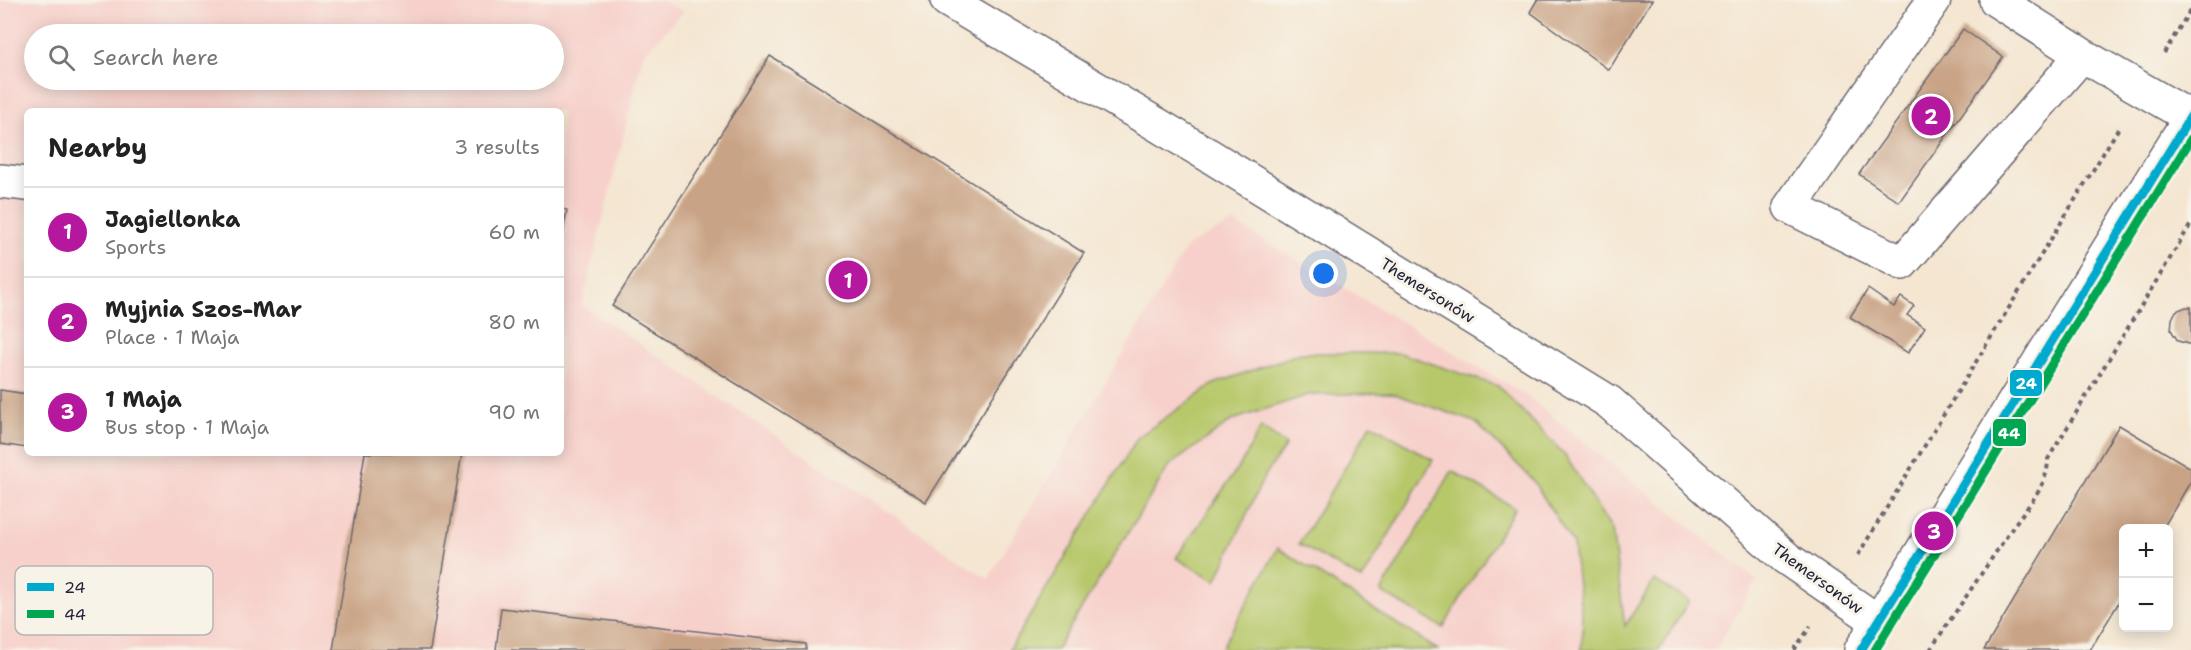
<!DOCTYPE html>
<html lang="en">
<head>
<meta charset="utf-8">
<style>
	body { margin:0; font-family:"Shantell Sans",sans-serif; background:#f2f2f2; color:#222 }
	.controls { position:absolute; right:18px; bottom:18px; display:grid; overflow:hidden; border-radius:9px; box-shadow:0 3px 15px #0003 }
	.controls button { width:54px; height:54px; display:grid; place-items:center; padding:0; border:0; border-bottom:2px solid #e0e0e0; background:#fff; color:#222; font:30px sans-serif }
	.you { position:absolute; left:1324px; top:274px; width:21px; height:21px; margin:-15px; border:4px solid #fff; border-radius:50%; background:#1a73e8; box-shadow:0 0 0 9px #1a73e833 }
	.badge { display:grid; place-items:center; width:39px; height:39px; border-radius:50%; background:#b5179e; color:#fff; font-size:20px; font-weight:700 }
	.pin { position:absolute; translate:-50% -50%; border:3px solid #fff; box-shadow:0 2px 6px #0006 }
	.list { margin:0; padding:0; list-style:none }
	h2 { display:flex; justify-content:space-between; align-items:center; height:78px; margin:0; padding:0 24px; font-size:26px }
	h2 small { font-size:20px; font-weight:400; color:#767676 }
	.list li { display:grid; grid-template-columns:39px 1fr auto; gap:18px; align-items:center; box-sizing:border-box; height:90px; padding:0 24px; border-top:2px solid #e0e0e0 }
	.list b { display:block; font-size:22px; white-space:nowrap }
	.list p { margin:0; font-size:20px; white-space:nowrap; color:#767676 }
	.list em { font-size:20px; font-style:normal; color:#767676 }
	.icon { flex:none; width:33px; height:33px; fill:none; stroke:currentColor; stroke-width:2; stroke-linecap:round; stroke-linejoin:round }
	.map { position:relative; flex:none; width:2191px; height:650px; overflow:hidden }
	.search { position:absolute; background:#fff; box-shadow:0 3px 15px #0003; left:24px; top:24px; width:540px; height:66px; display:flex; align-items:center; gap:15px; box-sizing:border-box; padding:0 21px; border-radius:33px; color:#767676; font-size:22px }
	.panel { position:absolute; background:#fff; box-shadow:0 3px 15px #0003; left:24px; top:108px; width:540px; height:348px; border-radius:9px }
	.map>svg:first-child { display:block }
	.built { fill:#f7d0cb; fill-rule:evenodd }
	.green { fill:#b7c86a; stroke:#6c7552; stroke-width:1.5 }
	.building { fill:#c9a385 }
	.lines { fill:none; stroke-linecap:round; stroke-linejoin:round }
	.minor-casing { stroke:#6c6770; stroke-width:36 }
	.path { stroke:#6c6770; stroke-width:4; stroke-dasharray:4.5 4.5; stroke-linecap:butt }
	.minor { stroke:#fff; stroke-width:33 }
	.bus-1-casing { stroke:#f7f3e8; stroke-width:14 }
	.bus-2-casing { stroke:#f7f3e8; stroke-width:14 }
	.bus-1 { stroke:#00a9ce; stroke-width:9 }
	.bus-2 { stroke:#00a651; stroke-width:9 }
	.labels { text-anchor:middle; stroke-width:6; stroke-linejoin:round; paint-order:stroke }
	.street-label { font-size:16px; fill:#22223b; stroke:#f7f3e8 }
	.key { fill:#f7f3e8; stroke:#b7b4b4; stroke-width:1.5 }
	.key-label { font-size:16px; fill:#22223b }
	.line-badge { stroke:#f7f3e8; stroke-width:2 }
	.badge-label { font-size:16px; text-anchor:middle; font-weight:bold; fill:#fff }
</style>
</head>
<body>
<div class="map">
<svg width="2191" height="650" viewBox="0 0 2191 650">
	<rect width="100%" height="100%" fill="#f7f3e8"/>
	<filter id="ink" filterUnits="userSpaceOnUse"><feTurbulence type="fractalNoise" baseFrequency=".0167" numOctaves="2"/><feDisplacementMap in="SourceGraphic" scale="12" xChannelSelector="R" yChannelSelector="G"/><feConvolveMatrix kernelMatrix="1 2 1 2 8 2 1 2 1" color-interpolation-filters="sRGB"/></filter>
	<filter id="wash" filterUnits="userSpaceOnUse"><feTurbulence type="fractalNoise" baseFrequency=".008" numOctaves="4" result="noise"/><feDisplacementMap in="SourceGraphic" scale="24" xChannelSelector="R" yChannelSelector="G"/><feGaussianBlur stdDeviation="1.35" result="paint"/><feColorMatrix in="noise" values="0 0 0 0 0 0 0 0 0 0 0 0 0 0 0 0 0 1.4 0 .05"/><feComposite in="paint" operator="in"/></filter>
	<g filter="url(#wash)">
		<rect width="100%" height="100%" fill="#f4e6d1"/>
		<path class="built" d="M0,0H660L684,11L643,55L582,305L988,579L1187,246L1233,222L1527,396L1757,581L1715,650H0ZM34,34H554V80H34ZM27,111H561V453H27Z"/>
		<path class="green" d="M1301,353H1400L1498,386L1564,454L1612,530L1625,626L1654,580L1689,601L1659,650H1581L1583,627L1573,544L1532,479L1475,422L1392,393L1308,395L1233,420L1169,466L1056,650H1009L1138,437L1214,384Z
			M1371,424L1433,460L1362,580L1299,544Z
			M1261,427L1286,445L1264,477L1216,581L1176,558L1242,462Z
			M1452,471L1515,508L1443,628L1381,592Z
			M1278,548L1438,650H1226L1222,647Z"/>
		<g id="blocks">
			<path class="building" d="M1537,0H1652L1609,70L1530,12Z
				M1963,29L2003,57L1899,202L1859,174Z
				M770,56L1084,253L926,502L612,306Z
				M561,209L567,210L562,236H561Z
				M1868,289L1894,307L1901,297L1914,306L1907,315L1925,327L1908,353L1850,317Z
				M2186,307H2191V344H2188L2178,341L2171,330L2172,319L2176,311Z
				M0,390L27,394V448L0,444Z
				M2119,425L2191,468V481L2163,528H2124V594L2090,650H1984Z
				M365,453H462L430,650H333Z
				M501,608L806,644V650H496Z"/>
		</g>
	</g>
	<g filter="url(#ink)">
		<use href="#blocks" fill-opacity="0" stroke="#6c6770" stroke-width="1.5"/>
		<g class="lines">
			<defs>
				<path id="minor" d="M947,0L1210,156L1609,402L1786,558L1879,622
					M1934,0L1790,207L1902,263L2082,55
					M1996,0L2082,55L2190,117
					M0,181L27,184
					M1861,650L2191,116"/>
			</defs>
			<use href="#minor" class="minor-casing"/>
			<path class="path" d="M2164,53L2191,9
				M1858,555L2120,126
				M1794,650L1811,626
				M1930,650L2019,518C2033,501 2048,482 2048,459L2191,224"/>
			<use href="#minor" class="minor"/>
			<defs>
				<path id="bus-1" d="M1861,650L2191,116"/>
				<path id="bus-2" d="M1875,650L2191,139"/>
			</defs>
			<use href="#bus-1" class="bus-1-casing"/>
			<use href="#bus-2" class="bus-2-casing"/>
			<use href="#bus-1" class="bus-1"/>
			<use href="#bus-2" class="bus-2"/>
		</g>
	</g>
	<g class="labels">
		<g class="street-label">
			<text transform="translate(1428 290) rotate(32)" y="6">Themersonów</text>
			<text transform="translate(1818 578) rotate(36)" y="6">Themersonów</text>
		</g>
	</g>
	<rect x="15" y="566" width="198" height="69" rx="9" class="key"/>
	<rect x="27" y="583" width="27" height="8" fill="#00a9ce"/>
	<rect x="27" y="610" width="27" height="8" fill="#00a651"/>
	<g class="key-label">
		<text x="64" y="593">24</text>
		<text x="64" y="620">44</text>
	</g>
	<g class="line-badge">
		<rect x="2009" y="369" width="34" height="28" rx="6" fill="#00a9ce"/>
		<rect x="1992" y="418" width="35" height="29" rx="6" fill="#00a651"/>
	</g>
	<g class="badge-label">
		<text x="2026" y="389">24</text>
		<text x="2009" y="439">44</text>
	</g>
</svg>
<div class="controls">
<button>+</button>
<button>−</button>
</div>
<div class="you"></div>
<div class="pin badge" style="left:848px;top:280px">1</div>
<div class="pin badge" style="left:1931px;top:116px">2</div>
<div class="pin badge" style="left:1934px;top:531px">3</div>
<div class="search"><svg class="icon" aria-label="search" viewBox="0 0 24 24"><circle cx="10" cy="10" r="6"/><path d="M15 15l6 6"/></svg>Search here</div>
<section class="panel">
<h2>Nearby<small>3 results</small></h2>
<ul class="list">
<li><span class="badge">1</span><div><b>Jagiellonka</b><p>Sports</p></div><em>60 m</em></li>
<li><span class="badge">2</span><div><b>Myjnia Szos-Mar</b><p>Place · 1 Maja</p></div><em>80 m</em></li>
<li><span class="badge">3</span><div><b>1 Maja</b><p>Bus stop · 1 Maja</p></div><em>90 m</em></li>
</ul>
</section>
</div>
</body>
</html>
